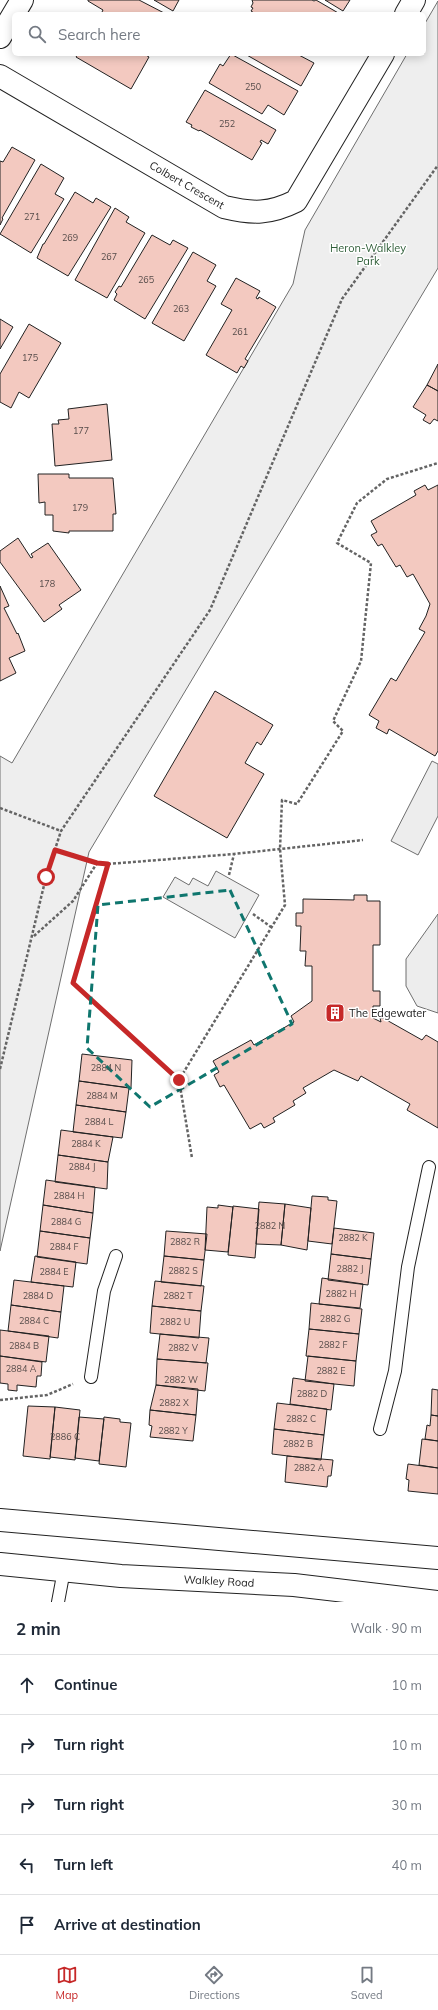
<!DOCTYPE html>
<html lang="en">
<head>
<meta charset="utf-8">
<style>
	body { margin:0; font-family:Mulish,sans-serif; background:#f2f2f3; color:#1f2937 }
	.stop { position:absolute; width:12px; height:12px; margin:-9px; border:3px solid #c62828; border-radius:50%; background:#fff }
	.stop.end { background:#c62828; border-color:#fff; box-shadow:0 1px 4px #0008 }
	.list { margin:0; padding:0; list-style:none }
	h2 { display:flex; justify-content:space-between; align-items:center; height:52px; margin:0; padding:0 16px; font-size:17px }
	h2 small { font-size:13px; font-weight:400; color:#747a83 }
	.list li { display:grid; grid-template-columns:26px 1fr auto; gap:12px; align-items:center; box-sizing:border-box; height:60px; padding:0 16px; border-top:1px solid #e0e1e3 }
	.list b { display:block; font-size:15px; white-space:nowrap }
	.list em { font-size:13px; font-style:normal; color:#747a83 }
	.icon { flex:none; width:22px; height:22px; fill:none; stroke:currentColor; stroke-width:2; stroke-linecap:round; stroke-linejoin:round }
	.map { position:relative; flex:none; width:438px; height:1602px; overflow:hidden }
	.search { position:absolute; background:#fff; box-shadow:0 2px 10px #0003; left:12px; right:12px; top:12px; height:44px; display:flex; align-items:center; gap:10px; box-sizing:border-box; padding:0 14px; border-radius:6px; color:#747a83; font-size:15px }
	.sheet { height:352px; background:#fff }
	nav { display:flex; justify-content:space-around; align-items:center; box-sizing:border-box; height:56px; border-top:1px solid #e0e1e3; background:#fff; font-size:11px; color:#747a83 }
	nav a { display:grid; justify-items:center; gap:2px }
	nav .on { color:#c62828 }
	.map>svg:first-child { display:block }
	.park { fill:#eee; stroke:#6f6f6f }
	.parking { fill:#ededed; stroke:#6f6f6f }
	.building { fill:#f3c9c0; stroke:#222 }
	.lines { fill:none; stroke-linecap:round; stroke-linejoin:round }
	.service-casing { stroke:#222; stroke-width:14 }
	.minor-casing { stroke:#222; stroke-width:24 }
	.secondary-casing { stroke:#222; stroke-width:24 }
	.path { stroke:#646464; stroke-width:2.5; stroke-dasharray:3 2; stroke-linecap:butt }
	.service { stroke:#fff; stroke-width:12 }
	.minor { stroke:#fff; stroke-width:22 }
	.secondary { stroke:#fff; stroke-width:22 }
	.route { stroke:#c62828; stroke-width:5 }
	.marked { fill:none; stroke:#0f766e; stroke-width:3; stroke-dasharray:8 5; stroke-linejoin:round }
	.labels { text-anchor:middle; stroke-width:3; stroke-linejoin:round; paint-order:stroke }
	.number-label { font-size:9px; fill:#564c4a }
	.street-label { font-size:11px; fill:#222; stroke:#fff }
	.park-label { font-size:11px; fill:#2f5e38; stroke:#fff }
	.poi-label { font-size:11px; fill:#222; stroke:#fff; text-anchor:start }
</style>
</head>
<body>
<div class="map">
<svg width="438" height="1602" viewBox="0 0 438 1602">
	<rect width="100%" height="100%" fill="#fff"/>
	<path class="park" d="M438,1V268L89,852L0,1251V756L12,763L293,284L305,230L407,54H424V25Z
		M216,871L259,895L235,938L163,897L175,877L189,885L193,878L208,886Z"/>
	<path class="parking" d="M432,761L438,764V816L418,855L391,841Z
		M438,914V1013L417,1006L406,986V959Z"/>
	<path class="building" d="M88,0H139L166,14H101L103,10L88,1Z
		M154,0H179L173,11Z
		M252,0H312L314,1L316,0L340,14H256L251,11L253,8L251,7L253,3Z
		M325,0H350L343,11Z
		M78,54H144L149,57L131,89L76,57Z
		M231,54L298,91L284,115L268,105L262,114L209,83L220,64L223,66Z
		M245,54H297L314,63L301,86Z
		M205,90L276,130L268,144L261,140L260,142L262,143L252,160L200,130L199,131L191,127L192,125L186,122Z
		M12,147L35,160L2,218L3,219L0,225V161L3,162Z
		M41,164L64,178L55,194L64,199L31,253L0,234Z
		M75,192L93,203L96,198L111,207L68,276L37,258L43,244H44Z
		M115,208L129,217L126,222L145,233L107,298L75,280Z
		M152,235L170,245L173,240L188,248L145,319L114,300L117,294L115,292L119,286L121,287Z
		M193,252L216,265L207,281L216,286L184,341L152,323Z
		M236,278L260,291L256,298L258,299L259,297L276,307L245,359L248,361L244,368L241,366L237,373L206,355L232,310L221,304Z
		M0,319L13,327L0,349Z
		M29,324L61,343L29,398L19,392L11,408L0,402V374Z
		M438,364V391L427,385Z
		M427,385L438,391V421L434,419L430,424L423,420L426,415L413,407Z
		M107,404L112,460L55,466L52,424H59L58,420L69,419L68,409Z
		M38,474H69V478H113L116,514H113V531H69V533L53,531V515H45V502L39,503Z
		M425,485L428,490L438,485V751L435,756L389,729L387,734L376,728L379,721L369,715L391,678L396,681L425,632L419,629L426,616L430,604L413,574L407,577L400,565L396,567L382,544L378,546L371,535L377,532L371,521L416,495L414,491Z
		M18,538L31,558L33,557L31,554L48,543L81,590L59,605L62,609L44,622L0,562V551Z
		M0,586L9,606L4,608L17,634L18,633L25,651L9,658L16,673L0,681Z
		M215,691L273,725L261,745L257,742L245,763L264,774L227,838L154,796Z
		M354,895H367V901H380V945H373V991H380V1006H373V1018L381,1022L380,1018H383L422,1040L426,1035L438,1042V1128L407,1110L410,1104L361,1076L358,1081L334,1070L303,1088L306,1093L293,1101L295,1105L273,1118L275,1122L264,1128L261,1123L250,1129L224,1085L220,1087L214,1075L219,1072L213,1061L251,1040L254,1045L294,1022L291,1016L312,1001V966H305L306,951H300L301,926H296V913H303V899L354,900Z
		M82,1054L132,1060L131,1088L79,1081Z
		M79,1081L129,1088L126,1112L76,1105Z
		M76,1105L126,1112L122,1138L73,1132Z
		M61,1130L113,1137L108,1162L58,1155Z
		M58,1155L108,1162L107,1189L55,1182Z
		M46,1180L95,1187L93,1213L43,1205Z
		M312,1196L328,1197V1200L337,1201L332,1244L308,1241Z
		M259,1202L285,1204L281,1245L256,1244Z
		M285,1204L311,1208L307,1250L281,1245Z
		M43,1205L93,1213L90,1238L40,1231Z
		M218,1205L233,1207L228,1252L205,1250L207,1207L218,1208Z
		M233,1206L259,1209L255,1258L228,1255Z
		M334,1228L374,1233L371,1259L331,1254Z
		M40,1231L90,1238L87,1264L37,1257Z
		M166,1231L207,1234L204,1260L164,1256Z
		M331,1254L371,1259L368,1285L328,1280Z
		M35,1256L76,1262L73,1287L31,1282Z
		M164,1256L204,1260L201,1286L161,1282Z
		M322,1278L363,1284L360,1308L319,1304Z
		M14,1280L64,1286L61,1312L11,1305Z
		M155,1281L204,1286L201,1311L152,1306Z
		M311,1303L362,1309L359,1334L309,1329Z
		M11,1305L61,1312L58,1338L8,1331Z
		M152,1306L201,1311L199,1338L150,1333Z
		M309,1329L359,1334L356,1361L306,1356Z
		M0,1330L49,1336L46,1362L0,1356Z
		M160,1334L209,1338L206,1363L157,1359Z
		M0,1356L42,1362L41,1376H37L36,1387L17,1385V1391L8,1390V1384L0,1383Z
		M308,1356L356,1361L354,1386L305,1381Z
		M157,1359L208,1363L205,1391L156,1385Z
		M293,1378L334,1384L331,1410L290,1404Z
		M156,1385L198,1389L196,1415L150,1410Z
		M432,1389L438,1390V1416L431,1415Z
		M277,1403L327,1409L324,1435L274,1429Z
		M28,1406L55,1407L50,1459L23,1456Z
		M55,1407L80,1410L75,1460L50,1457Z
		M150,1410L196,1415L193,1441L150,1437L152,1426L149,1425Z
		M431,1415L438,1416V1441L425,1439L427,1425L430,1426Z
		M79,1417L104,1419L99,1461L75,1458Z
		M104,1417L120,1419V1422L131,1423L126,1467L99,1464Z
		M274,1429L324,1435L321,1460L272,1454Z
		M422,1439L438,1441V1468L419,1465Z
		M287,1456L333,1460L331,1476H328L327,1487L285,1482Z
		M408,1464L438,1468V1494L408,1491L409,1480L406,1479Z"/>
	<g class="lines">
		<defs>
			<path id="service" d="M91,1377L104,1291L116,1256
				M380,1429L395,1371L408,1267L429,1167
				M58,1602L64,1570"/>
			<path id="minor" d="M406,14L414,0
				M0,37L22,0
				M0,76L224,207C253,214 270,214 296,201L383,54"/>
			<path id="secondary" d="M0,1520L438,1558
				M0,1564L121,1576L294,1585L438,1602"/>
		</defs>
		<use href="#service" class="service-casing"/>
		<use href="#minor" class="minor-casing"/>
		<use href="#secondary" class="secondary-casing"/>
		<path class="path" d="M0,808L61,831
			M55,850L97,863L108,864L234,854L363,840
			M108,864L73,983L179,1080L285,905L280,849L282,800L297,804L343,731L333,721L361,661L371,563L337,543L357,503L387,479L438,463
			M229,875L234,854
			M253,914L271,927
			M34,936L73,901L97,863
			M0,1069L46,877L61,831L210,610L342,299L438,165
			M179,1080L192,1158
			M0,1400L47,1395L73,1384"/>
		<use href="#service" class="service"/>
		<use href="#minor" class="minor"/>
		<use href="#secondary" class="secondary"/>
	</g>
	<g class="lines">
		<path class="route" d="M46,877L55,850L97,863L108,864L73,983L179,1080"/>
	</g>
	<path class="marked" d="M230,890L292,1024L150,1107L87,1048L98,905Z"/>
	<defs>
		<symbol id="building-square" viewBox="-11 -11 22 22"><rect x="-9" y="-9" width="18" height="18" rx="4" fill="#c62828" stroke="#fff"/><path d="M-4-6H4V6H1V3H-1V6H-4ZM-2.5-4.3h1.7v1.8h-1.7ZM.8-4.3h1.7v1.8H.8ZM-2.5-1h1.7V.8h-1.7ZM.8-1h1.7V.8H.8Z" fill="#fff"/></symbol>
	</defs>
	<g fill-rule="evenodd">
		<use href="#building-square" x="324" y="1002" width="22" height="22"/>
	</g>
	<g class="labels">
		<g class="number-label">
			<text x="253" y="90">250</text>
			<text x="227" y="127">252</text>
			<text x="32" y="220">271</text>
			<text x="70" y="241">269</text>
			<text x="109" y="260">267</text>
			<text x="146" y="283">265</text>
			<text x="181" y="312">263</text>
			<text x="240" y="335">261</text>
			<text x="30" y="361">175</text>
			<text x="81" y="434">177</text>
			<text x="80" y="511">179</text>
			<text x="47" y="587">178</text>
			<text x="106" y="1071">2884 N</text>
			<text x="102" y="1099">2884 M</text>
			<text x="99" y="1125">2884 L</text>
			<text x="86" y="1147">2884 K</text>
			<text x="82" y="1170">2884 J</text>
			<text x="69" y="1199">2884 H</text>
			<text x="66" y="1225">2884 G</text>
			<text x="270" y="1229">2882 N</text>
			<text x="353" y="1241">2882 K</text>
			<text x="185" y="1245">2882 R</text>
			<text x="64" y="1250">2884 F</text>
			<text x="350" y="1272">2882 J</text>
			<text x="183" y="1274">2882 S</text>
			<text x="54" y="1275">2884 E</text>
			<text x="341" y="1297">2882 H</text>
			<text x="38" y="1299">2884 D</text>
			<text x="178" y="1299">2882 T</text>
			<text x="335" y="1322">2882 G</text>
			<text x="34" y="1324">2884 C</text>
			<text x="175" y="1325">2882 U</text>
			<text x="333" y="1348">2882 F</text>
			<text x="24" y="1349">2884 B</text>
			<text x="183" y="1351">2882 V</text>
			<text x="21" y="1372">2884 A</text>
			<text x="331" y="1374">2882 E</text>
			<text x="181" y="1383">2882 W</text>
			<text x="312" y="1397">2882 D</text>
			<text x="174" y="1406">2882 X</text>
			<text x="301" y="1422">2882 C</text>
			<text x="173" y="1434">2882 Y</text>
			<text x="65" y="1440">2886 C</text>
			<text x="298" y="1447">2882 B</text>
			<text x="309" y="1471">2882 A</text>
		</g>
		<g class="street-label">
			<text transform="translate(187 185) rotate(30)" y="4">Colbert Crescent</text>
			<text transform="translate(219 1581) rotate(3)" y="4">Walkley Road</text>
		</g>
		<g class="park-label">
			<text x="368" y="252">Heron-Walkley<tspan x="368" dy="13">Park</tspan></text>
		</g>
		<g class="poi-label">
			<text x="349" y="1017">The Edgewater</text>
		</g>
	</g>
</svg>
<div class="stop" style="left:46px;top:877px"></div>
<div class="stop end" style="left:179px;top:1080px"></div>
<div class="search"><svg class="icon" aria-label="search" viewBox="0 0 24 24"><circle cx="10" cy="10" r="6"/><path d="M15 15l6 6"/></svg>Search here</div>
</div>
<section class="sheet">
<h2>2 min<small>Walk · 90 m</small></h2>
<ul class="list">
<li><svg class="icon" aria-label="ahead" viewBox="0 0 24 24"><path d="M12 20V5M6 11l6-6 6 6"/></svg><div><b>Continue</b></div><em>10 m</em></li>
<li><svg class="icon" aria-label="right" viewBox="0 0 24 24"><path d="M7 20v-9h11M14 6l5 5-5 5"/></svg><div><b>Turn right</b></div><em>10 m</em></li>
<li><svg class="icon" aria-label="right" viewBox="0 0 24 24"><path d="M7 20v-9h11M14 6l5 5-5 5"/></svg><div><b>Turn right</b></div><em>30 m</em></li>
<li><svg class="icon" aria-label="left" viewBox="0 0 24 24"><path d="M17 20v-9H6M10 6l-5 5 5 5"/></svg><div><b>Turn left</b></div><em>40 m</em></li>
<li><svg class="icon" aria-label="arrive" viewBox="0 0 24 24"><path d="M6 21V4h12l-3 4 3 4H6"/></svg><div><b>Arrive at destination</b></div></li>
</ul>
</section>
<nav>
<a class="on"><svg class="icon" aria-label="map" viewBox="0 0 24 24"><path d="M3 6l6-2 6 2 6-2v14l-6 2-6-2-6 2zM9 4v14M15 6v14"/></svg>Map</a>
<a><svg class="icon" aria-label="directions" viewBox="0 0 24 24"><path d="M12 3l9 9-9 9-9-9zM9 14v-3h6M13 9l2 2-2 2"/></svg>Directions</a>
<a><svg class="icon" aria-label="saved" viewBox="0 0 24 24"><path d="M7 4h10v16l-5-4-5 4z"/></svg>Saved</a>
</nav>
</body>
</html>
